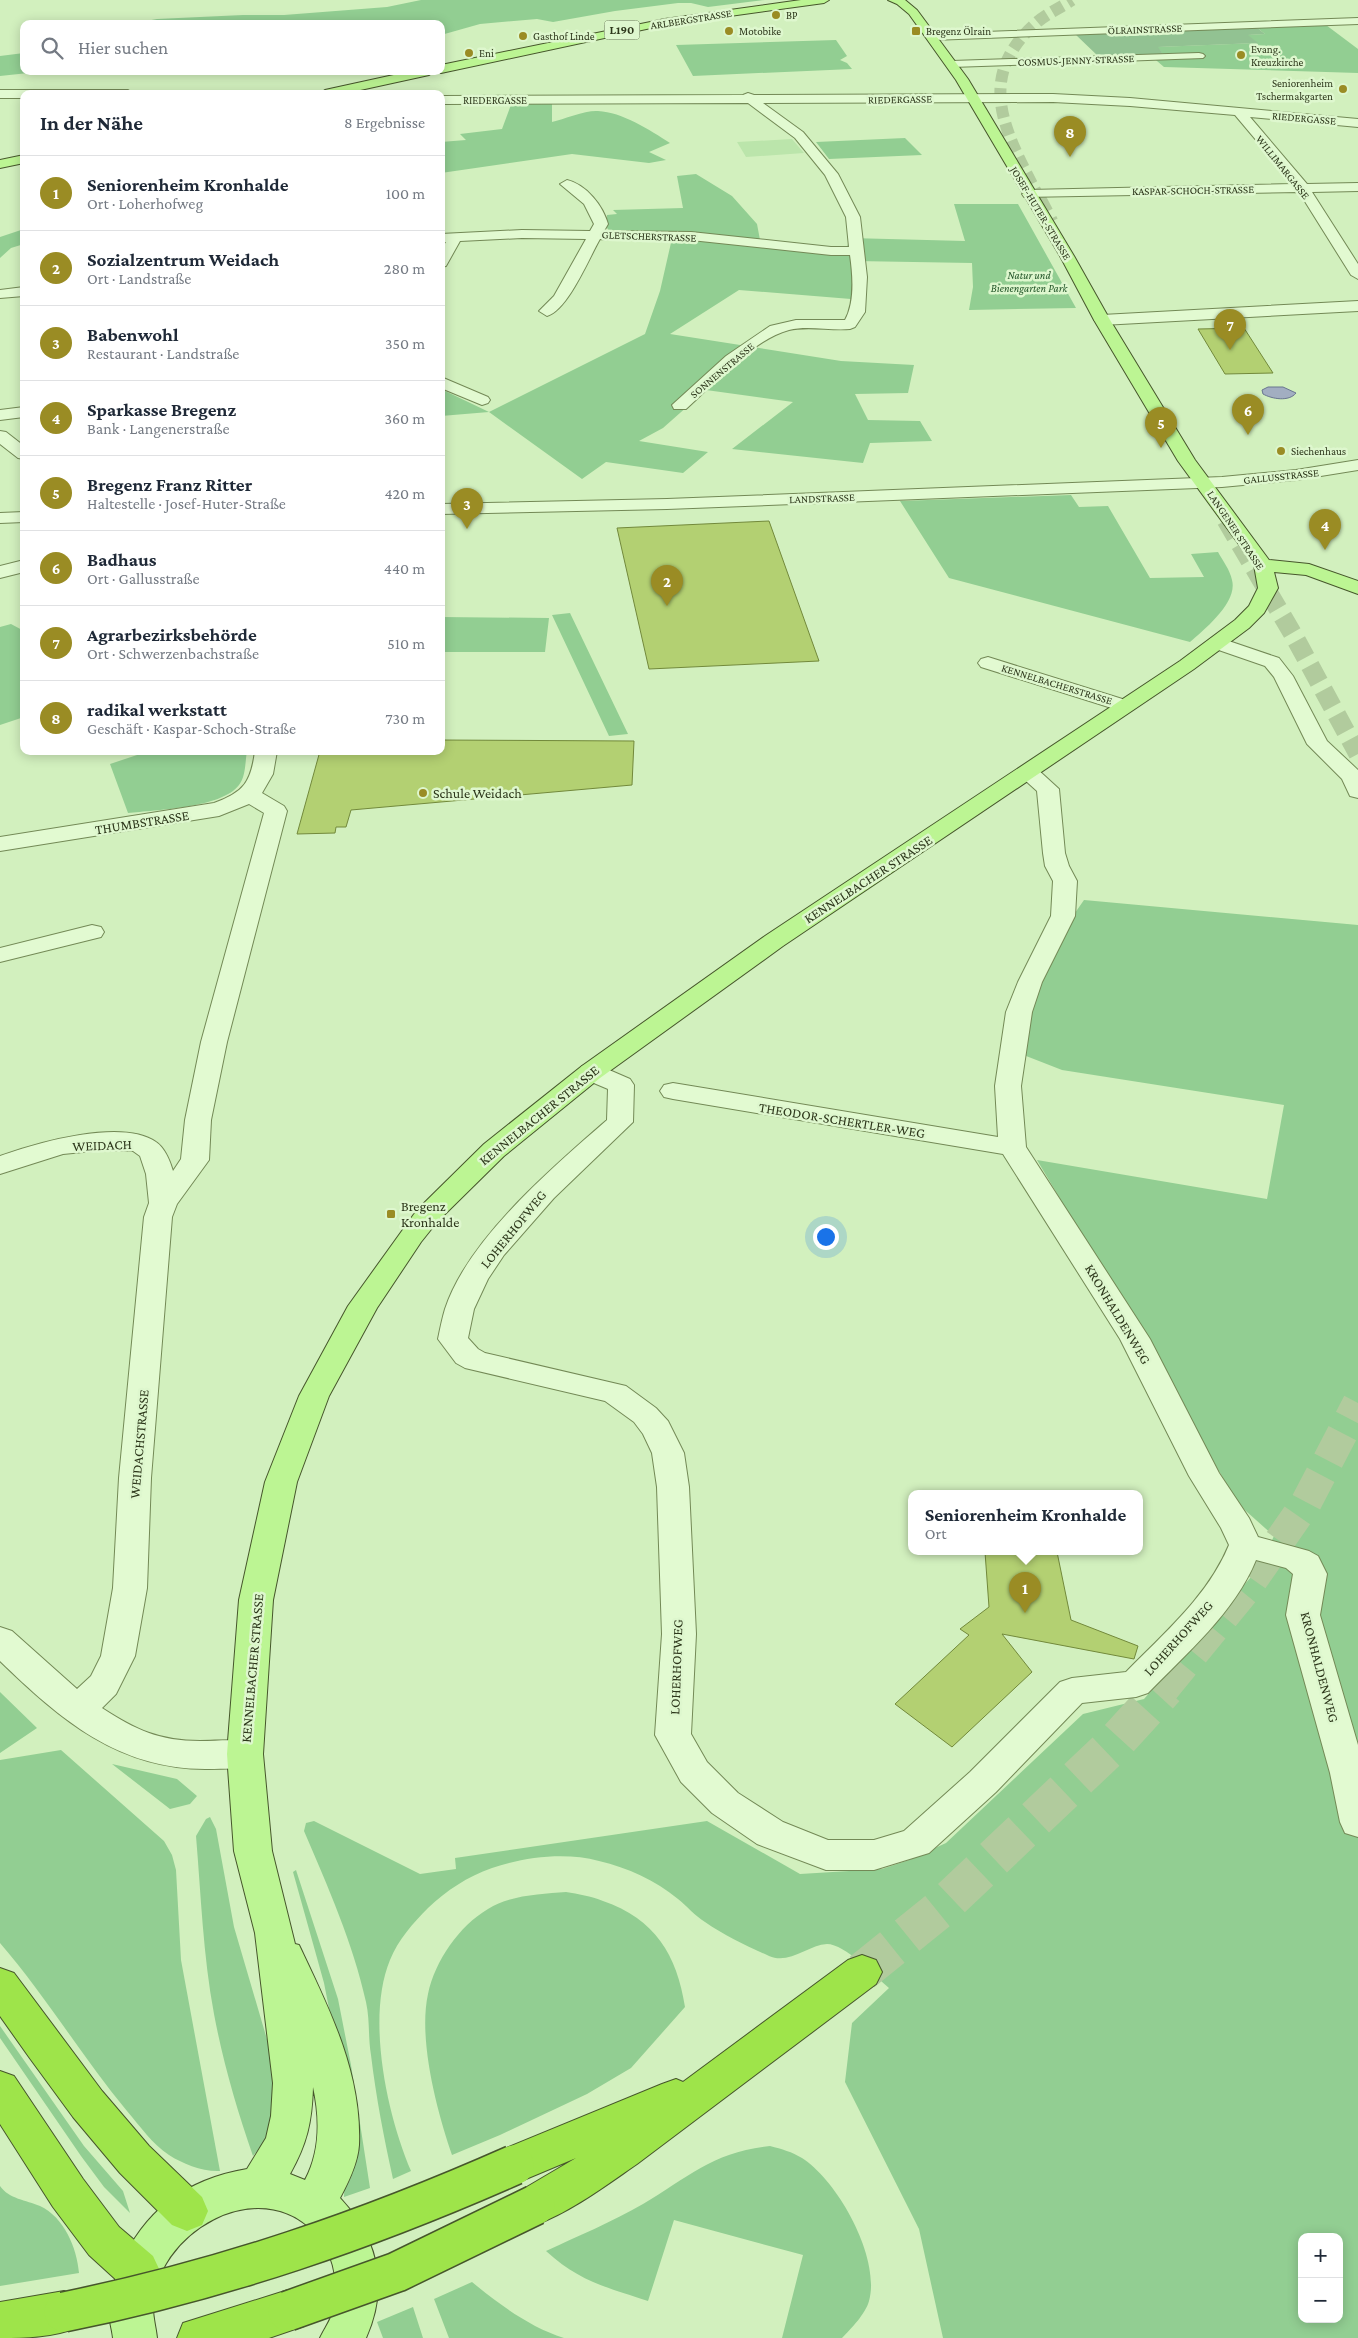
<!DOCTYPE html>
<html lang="de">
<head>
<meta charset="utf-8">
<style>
	body { margin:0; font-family:"Crimson Pro",serif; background:#f2f2f3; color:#1f2937 }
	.controls { position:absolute; right:15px; bottom:15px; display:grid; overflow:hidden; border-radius:10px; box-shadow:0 2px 12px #0003 }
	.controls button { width:45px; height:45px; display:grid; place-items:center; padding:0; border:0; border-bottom:1px solid #e0e1e3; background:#fff; color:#1f2937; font:25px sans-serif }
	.you { position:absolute; left:825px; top:1236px; width:18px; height:18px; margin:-12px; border:4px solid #fff; border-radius:50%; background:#1a73e8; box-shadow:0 0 0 8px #1a73e833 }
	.badge { display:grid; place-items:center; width:32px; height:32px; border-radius:50%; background:#9a8c24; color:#fff; font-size:16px; font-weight:700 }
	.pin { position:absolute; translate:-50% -41px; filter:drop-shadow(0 1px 2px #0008) }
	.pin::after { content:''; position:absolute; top:26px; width:18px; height:15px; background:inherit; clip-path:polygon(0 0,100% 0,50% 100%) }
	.popup { position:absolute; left:908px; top:1490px; width:235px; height:65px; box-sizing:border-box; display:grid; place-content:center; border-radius:10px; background:#fff; filter:drop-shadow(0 1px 4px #0005); font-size:16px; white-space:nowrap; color:#747a83 }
	.popup b { font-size:19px; color:#1f2937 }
	.popup::after { content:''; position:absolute; left:50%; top:100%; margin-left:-10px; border:10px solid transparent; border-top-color:#fff }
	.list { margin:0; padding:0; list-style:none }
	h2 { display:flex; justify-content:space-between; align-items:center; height:65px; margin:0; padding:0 20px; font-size:21px }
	h2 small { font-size:16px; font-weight:400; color:#747a83 }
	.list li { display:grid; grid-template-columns:32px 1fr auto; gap:15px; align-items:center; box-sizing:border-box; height:75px; padding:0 20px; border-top:1px solid #e0e1e3 }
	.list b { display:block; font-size:19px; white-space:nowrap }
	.list p { margin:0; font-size:16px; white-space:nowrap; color:#747a83 }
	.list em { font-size:16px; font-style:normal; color:#747a83 }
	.icon { flex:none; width:28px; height:28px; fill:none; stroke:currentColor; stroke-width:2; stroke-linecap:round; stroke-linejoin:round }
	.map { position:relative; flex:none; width:1358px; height:2338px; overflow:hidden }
	.search { position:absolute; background:#fff; box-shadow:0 2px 12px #0003; left:20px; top:20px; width:425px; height:55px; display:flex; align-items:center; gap:12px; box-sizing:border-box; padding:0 18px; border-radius:10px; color:#747a83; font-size:19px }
	.panel { position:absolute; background:#fff; box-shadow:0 2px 12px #0003; left:20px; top:90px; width:425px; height:665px; border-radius:10px }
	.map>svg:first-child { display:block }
	.farmland { fill:#bbe5ab }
	.green { fill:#92ce92; fill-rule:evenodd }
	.cemetery { fill:#92c292 }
	.water { fill:#a2aec1; stroke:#69768f }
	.building { fill:#b3d072; stroke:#72893b }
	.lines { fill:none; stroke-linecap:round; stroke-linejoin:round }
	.highway-tunnel-far4 { stroke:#b1cb9d; stroke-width:12; stroke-dasharray:12 6; stroke-linecap:butt }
	.highway-tunnel-far3 { stroke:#b1cb9d; stroke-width:15; stroke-dasharray:15 8; stroke-linecap:butt }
	.highway-tunnel-far2 { stroke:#b1cb9d; stroke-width:19; stroke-dasharray:19 9; stroke-linecap:butt }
	.highway-tunnel-far1 { stroke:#b1cb9d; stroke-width:31; stroke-dasharray:31 16; stroke-linecap:butt }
	.highway-tunnel { stroke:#b1cb9d; stroke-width:39; stroke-dasharray:39 19; stroke-linecap:butt }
	.minor-casing { stroke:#738956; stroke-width:2 }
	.major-casing { stroke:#46562b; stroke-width:2 }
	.highway-casing { stroke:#46562b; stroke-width:2 }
	.minor { fill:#e2fad1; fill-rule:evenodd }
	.major { fill:#bcf593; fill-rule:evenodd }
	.highway { fill:#9ee44a; fill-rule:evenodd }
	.highway-bridge-casing { stroke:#46562b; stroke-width:42; stroke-linecap:butt }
	.highway-bridge { stroke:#9ee44a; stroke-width:39 }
	.poi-dot { fill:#9a8c24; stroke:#def7ce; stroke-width:2 }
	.labels { text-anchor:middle; stroke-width:5; stroke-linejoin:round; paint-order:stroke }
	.far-poi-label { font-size:11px; fill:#2d371b; stroke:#def7ce; text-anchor:start }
	.far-street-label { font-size:11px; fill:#2d371b; stroke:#def7ce }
	.far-park-label { font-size:11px; font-style:italic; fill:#215528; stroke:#def7ce }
	.shield { fill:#def7ce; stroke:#627151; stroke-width:1 }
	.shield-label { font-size:12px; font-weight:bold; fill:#2d371b }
	.poi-label { font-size:14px; fill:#2d371b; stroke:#def7ce; text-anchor:start }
	.street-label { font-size:14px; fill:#2d371b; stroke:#def7ce }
</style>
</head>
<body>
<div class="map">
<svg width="1358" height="2338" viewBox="0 0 1358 2338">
	<rect width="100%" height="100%" fill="#d2f0be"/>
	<path class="farmland" d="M792,139L804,153L746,157L737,142Z"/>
	<path class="green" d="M421,0H765L708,7L691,3H678L615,11L553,22L537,19L480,24L441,35V24H130L157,19L243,15H284L387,7Z
		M1326,25L1358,49V73L1164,67L1150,55L1163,54L1157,47L1257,43L1247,35L1265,34L1256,27Z
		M836,40L847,56L840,60L847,63L852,69L693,76L676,45Z
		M24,53V71H47L0,76V56Z
		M512,102L552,103V122C564,119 586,110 598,111C622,112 650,130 670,143L649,152L666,160L649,163L572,154L441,173V142L466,140L460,134L502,129Z
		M905,138L922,155L829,159L816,142Z
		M696,174L732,196L757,224L760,240L830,248L847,247L850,238L965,241L954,204H1018L1076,308L969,310L973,287L972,263L855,261L851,299L739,290L670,334L841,361L914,365L908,393L855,394L868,420L920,421L932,441L870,443L863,463L732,449L793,402L706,390L663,428L639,441L708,452L683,473L606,462L582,479L489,412L441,416V389L489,412L645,334L660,291L673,234L610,231L607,228V215L617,214L613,210L683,208L677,176Z
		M24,229V244L11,248L0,258V237Z
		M1071,495L1079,507L1108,506L1150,578L1204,577L1191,554L1218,552C1223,561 1230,570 1232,580C1238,602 1205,629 1190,642L949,578L900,501Z
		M570,613L628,734L609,736L552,615Z
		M441,617L549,618L545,652H441Z
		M11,624L24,631V717L0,725V627Z
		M149,751H247C245,762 246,776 239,785C222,808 155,810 128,813L110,764Z
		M1084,900L1358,925V2338H943L919,2229L845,2082L852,2023L889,1988C875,1976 845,1944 827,1944C808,1945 789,1965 769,1956C747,1946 725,1936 705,1922C695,1916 687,1906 678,1899C655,1880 628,1868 599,1861C565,1852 525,1857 492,1868C467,1877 447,1890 428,1908C413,1923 398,1940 390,1960C366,2018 387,2115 411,2171L393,2179C384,2138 376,2097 371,2055C368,2038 370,2020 366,2002C353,1943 328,1887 304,1831L306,1823L314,1821L420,1874L456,1869L455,1858L707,1821L800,1874L882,1869L909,1860L946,1843L1083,1714L1144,1699L1258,1569L1274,1536L1238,1504L1131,1318L1037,1160L1267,1199L1284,1105L1062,1070L1021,1054L1033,998L1061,933ZM1302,2237H1339V2319H1302Z
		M0,1692L37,1728L0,1753Z
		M61,1750L164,1841L172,1855L176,1870L181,1960L220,2171C203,2172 183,2164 169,2155C152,2144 140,2126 127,2111C82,2057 46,1996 0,1943V1760Z
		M112,1764L177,1779L197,1796L190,1804L170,1809Z
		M210,1817L216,1829L234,1927L271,2053L276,2103L269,2136L253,2156C237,2110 223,2062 214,2014C203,1955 201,1895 196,1836L206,1819Z
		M296,1870L338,1999L351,2065L370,2188L344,2197L347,2099L324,1983L293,1872Z
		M566,1892C578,1894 591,1896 603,1901C655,1919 677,1955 685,2007L631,2068L587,2094L500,2135L452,2155C437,2111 418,2040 428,1994C435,1961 459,1926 488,1909C510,1895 541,1894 566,1892Z
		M0,2026L84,2146L123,2191L130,2213L104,2187L81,2156L0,2038Z
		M770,2146C782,2149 792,2152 802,2158C838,2181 881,2258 869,2301C866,2313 851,2329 842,2338H782L803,2255L674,2220L648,2301C606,2287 580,2282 546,2251C578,2236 612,2222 643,2204C688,2177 715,2151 770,2146Z
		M0,2186C9,2199 26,2200 40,2206C64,2217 77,2248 79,2273L0,2286Z
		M472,2282C500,2305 530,2327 564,2338H449L434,2299Z
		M413,2307L423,2338H383L377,2322Z"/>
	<path class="cemetery" d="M1256,27L1265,34L1248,35L1258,43L1158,47L1163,54L1099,57L1075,34Z"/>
	<path class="water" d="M1268,387H1283L1296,393C1289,402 1272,399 1263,394L1262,390Z"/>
	<path class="building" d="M1244,328L1273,373L1225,374L1198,329Z
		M769,521L819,661L649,669L617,528Z
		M441,740L634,741L632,785L351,810L346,827H336L335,833L297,834L320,751H441Z
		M985,1552H1057L1071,1620L1138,1646L1134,1659L1002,1634L1032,1672L952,1747L895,1704L969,1635L960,1629L989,1607Z"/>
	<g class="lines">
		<path class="highway-tunnel-far4" d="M1040,200C1009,138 972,81 1034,25C1044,15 1060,8 1072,0"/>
		<path class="highway-tunnel-far3" d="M1039,199L1051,222"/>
		<path class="highway-tunnel-far2" d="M1226,520L1294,636L1358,754"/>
		<path class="highway-tunnel-far1" d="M1164,1689L1246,1589L1306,1503L1358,1403"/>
		<path class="highway-tunnel" d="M862,1972L940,1909L1113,1745L1165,1688"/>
		<defs>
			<path id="minor" d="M1358,18V24L932,40L926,37L932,34Z
				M1199,53L1203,54L1205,56L1203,58L952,67L946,64L952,61Z
				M0,90H128L134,94H24V98H0Z
				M748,93L754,95L1053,94L1130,98L1358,119V127L1250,117L1307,184L1358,183V191L1312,192L1358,264V279L1351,275L1299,192L1024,197L1022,194L1029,190L1293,184L1235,115L1130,106L1053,102L763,103L803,132L838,174L860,217L867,277L865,312L855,327L850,329C830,331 808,325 789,330C752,340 714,384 686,409H674L672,405L726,356L770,326L796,320H845C855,302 853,276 850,255H831L691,240L600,239C589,258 568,310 547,316L539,311L554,296L586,239L522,238L460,241L446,266L441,267V250L446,242H441V234L522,230L590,231L594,224L584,204L560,184L567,180C587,185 603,206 608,224L604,231L691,232L831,247H849L846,217L825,175L795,138L748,103L441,104V96L743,95Z
				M24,287V296L0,298V290Z
				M1358,301V311L1102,325L1094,320L1102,315Z
				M441,377L488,397L490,400L488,403L482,405L441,388Z
				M24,407V417L0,420V410Z
				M0,431L6,432L24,446V459L18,458L0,444Z
				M1358,460V470L1296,480L1222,487L667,509L441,514V504L667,499L1222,477L1296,470Z
				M24,512V522L0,523V513Z
				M24,560V572L0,578V566Z
				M1217,637L1279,658L1293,676L1327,741L1358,770V798L1350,796L1342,779L1307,744L1274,677L1265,666L1210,647L1207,643L1210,639Z
				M988,657L1132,702L1135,706L1132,710L1125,712L1118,710L981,667L978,663L981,659Z
				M255,751H277L273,774L262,793L284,806L287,811L227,1042L211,1120L209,1160L177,1204L172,1217L151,1478L147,1588L135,1656L116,1694L102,1708C136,1730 159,1741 200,1741C220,1741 239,1738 258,1744L263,1754L258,1764C242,1769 225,1769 208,1769C119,1770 61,1720 0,1661V1627L12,1631L77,1689L91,1676L101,1656L113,1588L119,1478L144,1217L149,1203L146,1174L140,1156L133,1151L103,1150L63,1154L0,1174V1156C36,1143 122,1118 156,1142C165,1148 170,1161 173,1171L181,1159L185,1120L201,1042L264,813L249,804L219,816L0,851V837L214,803C244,792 251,782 255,751Z
				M1028,766L1036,768L1059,789L1065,853L1069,866L1077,881L1075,916L1042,982L1032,1012L1021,1086L1026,1147L1150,1339L1219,1473L1249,1518L1258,1537L1309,1551L1318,1556L1327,1574L1320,1615L1358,1745V1837L1345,1833L1340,1822L1330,1773L1286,1615L1293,1574L1286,1568L1256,1560C1235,1612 1186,1654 1148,1693L1136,1697L1082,1703L996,1792L929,1853L874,1870H826L757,1844L712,1813L681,1782L655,1735L662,1634L657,1487L652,1453L643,1434L634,1422L605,1401L465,1368L456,1363L438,1339C440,1329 442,1319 445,1309C468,1239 552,1168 607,1120L608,1089L582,1078L578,1072L582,1066L591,1064L600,1066L630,1079L634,1085L633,1122L554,1198L504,1255L488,1279L474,1309L468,1338L478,1349L485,1353L626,1386L656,1408L668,1421L684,1453L689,1487L696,1634L691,1734L707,1762L738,1793L783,1822L828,1840H874L904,1831L970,1772L1060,1682L1072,1678L1126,1672C1164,1633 1208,1596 1229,1545L1221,1528L1189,1476L1120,1339L1003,1154L673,1099L664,1097L660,1091L664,1085L673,1083L998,1137L995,1086L1006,1012L1018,982L1051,916L1053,881L1045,866L1043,853L1037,791L1017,773L1020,768Z
				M92,925L101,927L104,932L101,937L0,962V948Z"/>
			<path id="major" d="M801,0H829L824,3L665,25L441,73L437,71H441V65L665,19Z
				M888,0H905L917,10L968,79L1074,256L1110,320L1195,460L1269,560L1309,564L1358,581V594L1306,575L1274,572L1278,588L1264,613L1249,628L1194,669L783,946L600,1078L504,1156L437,1222L421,1242L377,1308L329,1396L297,1482L273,1600L263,1754L272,1851L295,1944L299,1945C329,2008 362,2073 359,2145C358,2163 348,2183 340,2198C378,2239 389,2286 366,2338H320C324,2329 331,2320 333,2311C339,2282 335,2255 315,2233C259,2172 154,2233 153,2308C153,2318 156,2328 157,2338H113C112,2328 108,2318 109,2308C110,2294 115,2279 120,2267C143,2211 187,2179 247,2169L266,2138L271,2116L273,2083L255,1933L234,1851L227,1754L239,1600L265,1482L299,1396L348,1306L417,1210L484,1144L582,1066L765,936L1180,661L1235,620L1249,606L1258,588L1254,565L1178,461L1094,320L1060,256L956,80L909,14L897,4ZM313,2087C320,2118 320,2152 305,2180L290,2174C307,2144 312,2122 313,2087Z
				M412,71H435L429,75L342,94H319L325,90Z
				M24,155V163L0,168V160Z"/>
			<path id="highway" d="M862,1955L876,1960L882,1972L876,1984L637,2164C605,2186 572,2211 535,2225L520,2219L514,2205L520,2191L576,2158L514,2184L499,2179L493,2165L499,2151L662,2084L676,2079L683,2082L848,1960Z
				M0,1968L14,1973L102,2091L149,2146L202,2197L208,2211L202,2225L187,2231L172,2225L120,2173L73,2117L29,2057L0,2016Z
				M0,2071L14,2076L83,2179L119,2227L153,2256L160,2271L153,2286L138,2292L123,2286L89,2255L53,2207L0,2124Z
				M288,2290L304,2296L310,2311L304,2326L269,2338H177L183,2323Z
				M64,2291L80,2297L86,2312L80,2327C53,2337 28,2338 0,2338V2302Z"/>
		</defs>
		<use href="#minor" class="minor-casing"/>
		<use href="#major" class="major-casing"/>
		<use href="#highway" class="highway-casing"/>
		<use href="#minor" class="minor"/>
		<use href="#major" class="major"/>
		<use href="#highway" class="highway"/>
		<defs>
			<path id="highway-bridge" d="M288,2311L397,2272L535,2205
				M64,2312C222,2280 367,2230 514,2165"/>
		</defs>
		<use href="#highway-bridge" class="highway-bridge-casing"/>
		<use href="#highway-bridge" class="highway-bridge"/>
	</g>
	<g class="poi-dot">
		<circle cx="776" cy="15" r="5"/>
		<circle cx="729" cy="31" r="5"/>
		<rect x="911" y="26" width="10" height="10" rx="2.5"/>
		<circle cx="523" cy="36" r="5"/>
		<circle cx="469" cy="53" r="5"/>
		<circle cx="1241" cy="55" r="5"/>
		<circle cx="1343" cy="89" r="5"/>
		<circle cx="1281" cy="451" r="5"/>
		<circle cx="423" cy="793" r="5"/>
		<rect x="386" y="1209" width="10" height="10" rx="2.5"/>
	</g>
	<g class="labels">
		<g class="far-poi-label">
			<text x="786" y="19">BP</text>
			<text x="739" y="35">Motobike</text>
			<text x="926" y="35">Bregenz Ölrain</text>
			<text x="533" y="40">Gasthof Linde</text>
			<text x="1251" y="53">Evang.<tspan x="1251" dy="13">Kreuzkirche</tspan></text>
			<text x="479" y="57">Eni</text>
			<text x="1333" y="87" text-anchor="end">Seniorenheim<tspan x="1333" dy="13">Tschermakgarten</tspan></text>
			<text x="1291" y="455">Siechenhaus</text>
		</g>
		<g class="far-street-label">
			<text transform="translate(691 19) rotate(-9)" y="4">ARLBERGSTRASSE</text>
			<text transform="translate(1145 29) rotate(-2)" y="4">ÖLRAINSTRASSE</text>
			<text transform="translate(1076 60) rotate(-2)" y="4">COSMUS-JENNY-STRASSE</text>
			<text transform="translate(900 99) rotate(-1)" y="4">RIEDERGASSE</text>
			<text x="495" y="104">RIEDERGASSE</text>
			<text transform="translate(1304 118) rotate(5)" y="4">RIEDERGASSE</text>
			<text transform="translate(1283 167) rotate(51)" y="4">WILLIMARGASSE</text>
			<text transform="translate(1193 190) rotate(-1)" y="4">KASPAR-SCHOCH-STRASSE</text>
			<text transform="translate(1041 213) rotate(59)" y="4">JOSEF-HUTER-STRASSE</text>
			<text transform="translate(649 236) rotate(2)" y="4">GLETSCHERSTRASSE</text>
			<text transform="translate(722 370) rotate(-40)" y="4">SONNENSTRASSE</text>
			<text transform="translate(1281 476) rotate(-6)" y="4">GALLUSSTRASSE</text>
			<text transform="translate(822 498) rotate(-2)" y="4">LANDSTRASSE</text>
			<text transform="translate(1236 530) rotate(56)" y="4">LANGENER STRASSE</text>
			<text transform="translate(1057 684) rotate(17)" y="4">KENNELBACHERSTRASSE</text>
		</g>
		<g class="far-park-label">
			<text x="1029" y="279">Natur und<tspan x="1029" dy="13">Bienengarten Park</tspan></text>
		</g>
		<rect class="shield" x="604.5" y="20.5" width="35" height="19" rx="4"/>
		<g class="shield-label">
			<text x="622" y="34">L190</text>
		</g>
		<g class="poi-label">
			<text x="433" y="798">Schule Weidach</text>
			<text x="401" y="1211">Bregenz<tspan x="401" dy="16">Kronhalde</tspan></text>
		</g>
		<g class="street-label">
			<text transform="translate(142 822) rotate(-9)" y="5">THUMBSTRASSE</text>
			<text transform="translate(868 879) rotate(-33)" y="5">KENNELBACHER STRASSE</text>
			<text transform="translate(539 1115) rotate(-39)" y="5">KENNELBACHER STRASSE</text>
			<text transform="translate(842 1120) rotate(9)" y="5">THEODOR-SCHERTLER-WEG</text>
			<text transform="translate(102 1145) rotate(-2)" y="5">WEIDACH</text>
			<text transform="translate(513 1229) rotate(-51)" y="5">LOHERHOFWEG</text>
			<text transform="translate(1118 1314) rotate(59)" y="5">KRONHALDENWEG</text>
			<text transform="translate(139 1444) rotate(-85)" y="5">WEIDACHSTRASSE</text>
			<text transform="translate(1178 1638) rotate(-48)" y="5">LOHERHOFWEG</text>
			<text transform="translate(676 1667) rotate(-88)" y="5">LOHERHOFWEG</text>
			<text transform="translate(1320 1667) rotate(75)" y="5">KRONHALDENWEG</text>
			<text transform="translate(252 1668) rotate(-85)" y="5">KENNELBACHER STRASSE</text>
		</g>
	</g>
</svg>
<div class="controls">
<button>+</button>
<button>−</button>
</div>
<div class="you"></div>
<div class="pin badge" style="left:1025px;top:1613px">1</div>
<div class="popup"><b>Seniorenheim Kronhalde</b>Ort</div>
<div class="pin badge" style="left:667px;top:606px">2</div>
<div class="pin badge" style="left:467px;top:529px">3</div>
<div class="pin badge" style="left:1325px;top:550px">4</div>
<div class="pin badge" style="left:1161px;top:448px">5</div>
<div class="pin badge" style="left:1248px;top:435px">6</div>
<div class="pin badge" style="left:1230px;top:350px">7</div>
<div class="pin badge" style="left:1070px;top:157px">8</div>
<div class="search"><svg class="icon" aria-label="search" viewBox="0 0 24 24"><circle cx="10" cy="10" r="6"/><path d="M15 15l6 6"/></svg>Hier suchen</div>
<section class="panel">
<h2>In der Nähe<small>8 Ergebnisse</small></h2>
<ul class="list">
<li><span class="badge">1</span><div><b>Seniorenheim Kronhalde</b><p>Ort · Loherhofweg</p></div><em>100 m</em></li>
<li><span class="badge">2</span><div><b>Sozialzentrum Weidach</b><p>Ort · Landstraße</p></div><em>280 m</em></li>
<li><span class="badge">3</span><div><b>Babenwohl</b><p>Restaurant · Landstraße</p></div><em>350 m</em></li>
<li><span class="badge">4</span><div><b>Sparkasse Bregenz</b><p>Bank · Langenerstraße</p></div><em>360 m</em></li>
<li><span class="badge">5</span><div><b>Bregenz Franz Ritter</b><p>Haltestelle · Josef-Huter-Straße</p></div><em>420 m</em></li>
<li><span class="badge">6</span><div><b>Badhaus</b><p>Ort · Gallusstraße</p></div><em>440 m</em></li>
<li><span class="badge">7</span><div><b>Agrarbezirksbehörde</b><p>Ort · Schwerzenbachstraße</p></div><em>510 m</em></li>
<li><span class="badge">8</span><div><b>radikal werkstatt</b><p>Geschäft · Kaspar-Schoch-Straße</p></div><em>730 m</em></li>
</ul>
</section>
</div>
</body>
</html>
